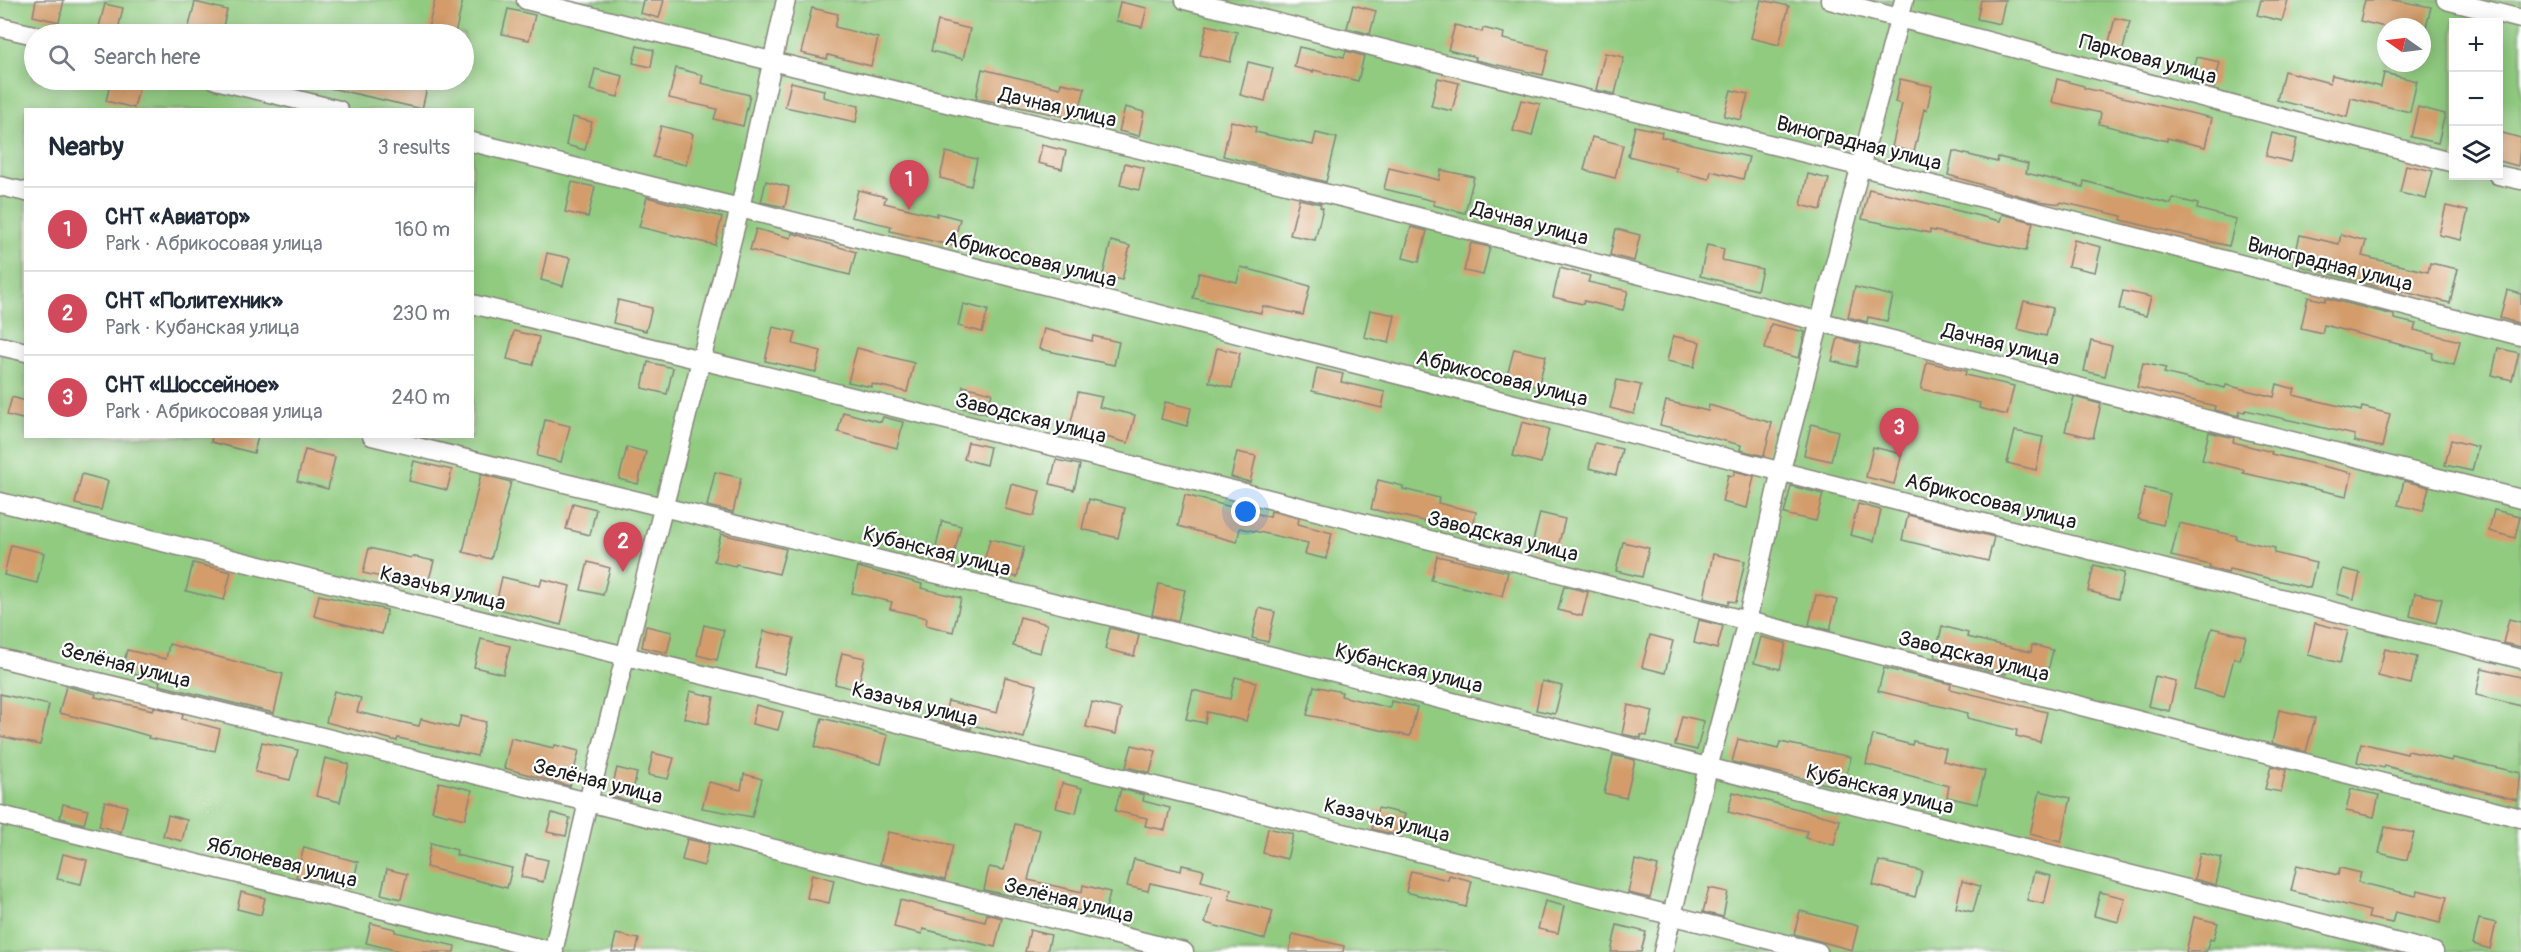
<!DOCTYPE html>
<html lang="en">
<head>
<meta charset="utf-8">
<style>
	body { margin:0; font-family:Pangolin,sans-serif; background:#f2f2f3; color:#1f2937 }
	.controls { position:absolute; right:18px; top:18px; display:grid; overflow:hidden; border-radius:0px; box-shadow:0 3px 15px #0003 }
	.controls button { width:54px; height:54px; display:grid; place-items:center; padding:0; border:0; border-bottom:2px solid #e0e1e3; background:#fff; color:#1f2937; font:30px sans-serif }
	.compass { position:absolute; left:2377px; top:18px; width:54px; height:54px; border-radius:50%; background:#fff; box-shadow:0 3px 15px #0003; rotate:284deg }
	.you { position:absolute; left:1246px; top:512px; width:21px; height:21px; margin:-15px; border:4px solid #fff; border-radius:50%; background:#1a73e8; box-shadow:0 0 0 9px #1a73e833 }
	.badge { display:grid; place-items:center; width:39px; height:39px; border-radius:50%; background:#d1495b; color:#fff; font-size:20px; font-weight:700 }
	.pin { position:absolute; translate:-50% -50px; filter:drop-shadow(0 2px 3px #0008) }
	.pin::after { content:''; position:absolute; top:32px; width:21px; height:18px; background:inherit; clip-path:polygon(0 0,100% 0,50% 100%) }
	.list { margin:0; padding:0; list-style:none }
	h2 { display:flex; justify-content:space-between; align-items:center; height:78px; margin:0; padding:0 24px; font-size:26px }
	h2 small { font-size:20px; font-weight:400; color:#747a83 }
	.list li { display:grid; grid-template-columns:39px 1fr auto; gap:18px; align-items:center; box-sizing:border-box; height:84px; padding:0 24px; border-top:2px solid #e0e1e3 }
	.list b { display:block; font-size:22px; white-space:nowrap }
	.list p { margin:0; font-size:20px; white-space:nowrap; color:#747a83 }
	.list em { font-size:20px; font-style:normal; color:#747a83 }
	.icon { flex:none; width:33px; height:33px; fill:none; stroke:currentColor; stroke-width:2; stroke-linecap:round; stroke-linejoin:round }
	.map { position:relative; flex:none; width:2521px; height:952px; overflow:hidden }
	.search { position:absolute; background:#fff; box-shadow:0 3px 15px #0003; left:24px; top:24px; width:450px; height:66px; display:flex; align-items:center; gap:15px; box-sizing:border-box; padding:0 21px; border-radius:33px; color:#747a83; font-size:22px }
	.panel { position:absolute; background:#fff; box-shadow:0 3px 15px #0003; left:24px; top:108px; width:450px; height:330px; border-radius:0px }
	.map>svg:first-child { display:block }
	.green { fill:#90cb80; stroke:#56744e; stroke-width:1.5; fill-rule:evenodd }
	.building { fill:#d39c6a }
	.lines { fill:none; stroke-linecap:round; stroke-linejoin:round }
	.street-casing { stroke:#87847a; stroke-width:21 }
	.street { stroke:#fff; stroke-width:18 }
	.labels { text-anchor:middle; stroke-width:4.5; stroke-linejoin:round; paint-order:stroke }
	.street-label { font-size:21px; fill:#1c1c1c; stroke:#fff }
</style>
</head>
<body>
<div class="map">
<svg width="2521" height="952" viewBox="0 0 2521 952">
	<rect width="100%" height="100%" fill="#fff"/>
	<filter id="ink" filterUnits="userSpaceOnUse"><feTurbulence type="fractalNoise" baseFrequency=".0167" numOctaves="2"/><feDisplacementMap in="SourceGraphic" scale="12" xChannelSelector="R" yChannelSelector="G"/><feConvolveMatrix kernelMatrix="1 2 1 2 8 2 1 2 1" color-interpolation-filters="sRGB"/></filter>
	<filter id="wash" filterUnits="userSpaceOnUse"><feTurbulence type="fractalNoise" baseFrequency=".008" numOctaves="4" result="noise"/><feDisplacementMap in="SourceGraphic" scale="24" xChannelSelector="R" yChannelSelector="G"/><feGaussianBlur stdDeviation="1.35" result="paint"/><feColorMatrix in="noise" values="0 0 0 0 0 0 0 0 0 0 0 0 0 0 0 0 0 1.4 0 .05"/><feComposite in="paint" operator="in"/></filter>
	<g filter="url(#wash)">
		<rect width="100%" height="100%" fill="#f2edd8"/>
		<path class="green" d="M0,0H2521V952H0ZM2454,22H2498V176H2454ZM2386,27H2422V63H2386ZM34,34H464V80H34ZM26,110H472V436H26Z"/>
		<g id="blocks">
			<path class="building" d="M36,0H64L59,22L33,16Z
				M435,0H463L455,34L427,32Z
				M643,0H664L659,18L640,13Z
				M1761,0L1789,6L1779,45L1751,38Z
				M1981,0H2005L2000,24L1977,19Z
				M2261,0H2288L2282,21L2257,15Z
				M2365,0H2394L2431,7L2426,27H2385L2360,21Z
				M195,2L227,10L221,34H187Z
				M1120,2L1147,8L1142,27L1116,21Z
				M105,4L123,8L117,34H97Z
				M1353,5L1376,11L1370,34L1347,28Z
				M812,8L838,14L835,27L878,38L871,66L828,55L827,59L801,53Z
				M508,9L535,15L529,40L502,34Z
				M2115,18L2130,21L2121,57L2106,54Z
				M938,21L970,29L963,59L931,51Z
				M1207,25L1237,32L1230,62L1200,55Z
				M1455,25L1482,32L1483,28L1504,33L1503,39L1549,50L1543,75L1475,60L1476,57L1448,50Z
				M637,46L654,50L651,67L633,63Z
				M1299,47L1344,57L1346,51L1364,56L1358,81L1314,70L1313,72L1294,67Z
				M1605,53L1624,57L1615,94L1596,90Z
				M2197,57L2220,62L2214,88L2191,82Z
				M1248,62L1273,68L1265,101L1240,95Z
				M676,68L703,75L701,83L750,95L743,126L714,119L717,109L669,98Z
				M595,69L623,76L618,97L590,90Z
				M982,69L1060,88L1061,83L1085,88L1077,119L976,98Z
				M2284,71L2330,83L2332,75L2381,87L2384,73L2417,81L2410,112L2351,98L2347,117L2277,100Z
				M1438,78L1459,83L1452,111L1431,106Z
				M1900,79L1932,86L1927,110L1924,109L1914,152L1892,147L1902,104L1895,102Z
				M2057,79L2084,86V88L2212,118L2205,147L2167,138V141L2099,124L2101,113L2052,102Z
				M111,80H141L134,108L106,101Z
				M318,80H429L422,109L317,85Z
				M791,82L824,90L823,97L859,106L856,122L785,107Z
				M1731,90L1748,94L1741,120L1724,116Z
				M1521,100L1540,104L1532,136L1513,131Z
				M1125,107L1144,112L1139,136L1119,131Z
				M2418,107L2445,114L2438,143L2411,137Z
				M572,117L592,122L585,150L566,145Z
				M1231,121L1256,127L1255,132L1313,145L1316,133L1337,138L1326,182L1223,156Z
				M661,126L693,134L686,165L653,157Z
				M1635,126L1662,132L1661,137L1749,157L1743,179L1711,171L1709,179L1676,171L1677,168L1628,156Z
				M2499,132L2521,138L2518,166L2499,161Z
				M2272,133L2297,139L2291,162L2266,156Z
				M1592,137L1623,145L1615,178L1584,170Z
				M1042,145L1066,151L1062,169L1038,163Z
				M1953,151L1997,162L1998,157L2028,164L2026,173L2083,187L2084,181L2171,204L2173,198L2198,204L2197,209L2236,219L2229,246L2121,220L2122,216L2061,202L2060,204L2038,201L1948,175Z
				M946,152L977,159L971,186L940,178Z
				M1125,163L1144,168L1139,190L1120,185Z
				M2406,165L2433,171L2426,199L2400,193Z
				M1389,168L1439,180L1441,170L1474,177L1465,213L1433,205L1434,201L1384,189Z
				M1808,174L1829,179L1821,210L1801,205Z
				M766,181L789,187L785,207L761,202Z
				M572,182L595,187L588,217L565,212Z
				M1869,189L2000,221L2002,214L2033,222L2026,251L1930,230V233L1862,219Z
				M858,190L886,197L884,203L937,216V213L960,219L953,246L890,231L891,226L851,217Z
				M647,197L722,217L715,245L639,227Z
				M1299,199L1321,204L1320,207L1323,208L1315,240L1290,235Z
				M2446,206L2468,211L2461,240L2439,235Z
				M1411,227L1427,231L1419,262L1403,258Z
				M756,229L791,238L792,233L856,252L850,275L750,250Z
				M1616,229L1640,235L1634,261L1610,255Z
				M2341,234L2366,241L2362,256L2428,272L2430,263L2458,269L2450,303L2400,291V293L2293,264L2300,235L2339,244Z
				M2074,240L2101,247L2095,272L2068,266Z
				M1111,241L1130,246L1122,280L1103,275Z
				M1471,243L1490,247L1483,275L1464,271Z
				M1707,245L1724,249L1722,260L1762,269L1757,290L1700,276Z
				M547,253L570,258L563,286L541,280Z
				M1241,267L1310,286L1303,315L1263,306L1261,313L1193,298L1199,273L1237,282Z
				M1560,268L1590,276L1588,282L1628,291L1623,310L1584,301L1583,304L1553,297Z
				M1855,287L1893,296L1887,321L1868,317L1867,322L1848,317Z
				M2507,290L2521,294V324L2500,318Z
				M2123,291L2151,297L2146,316L2119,309Z
				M2308,297L2325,301L2326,298L2394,315V319L2416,324L2414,330L2460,341L2454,365L2432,359L2433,353L2324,325L2322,333L2301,328Z
				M618,300L652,308L646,331L613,323Z
				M2024,301L2053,308L2046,336L2017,329Z
				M963,304L988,310L982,332L958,326Z
				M1370,310L1395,315L1389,343L1364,337Z
				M1771,324L1805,332L1799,358L1765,349Z
				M773,327L796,332L793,344L821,351L816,372L765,361Z
				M1044,329L1092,341L1093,336L1119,342L1114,365L1039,349Z
				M514,331L539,337L533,365L507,359Z
				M1673,336L1700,342L1694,367L1667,361Z
				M1838,338L1861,344L1856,367L1832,361Z
				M2091,341L2112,346L2105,376L2084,371Z
				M857,348L914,363L907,392L872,384V387L848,382Z
				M1217,348L1240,353L1232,388L1209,382Z
				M2498,348L2519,353L2512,380L2492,375Z
				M1514,349L1546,356L1538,387L1506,380Z
				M648,362L673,368L667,394L642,388Z
				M1927,362L1966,371L1965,375L2014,386L2007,415L1979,408L1980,403L1921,389Z
				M2143,363L2166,368L2164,373L2225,388L2226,385L2274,397L2277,384L2295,389L2293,395L2361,411L2362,407L2390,414L2382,447L2354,441L2355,435L2246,410L2245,412L2240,411L2239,416L2214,410L2215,406L2137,387Z
				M1317,368L1343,374L1341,382L1385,392L1382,408L1312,391Z
				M1617,380L1641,385L1634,414L1610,408Z
				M963,386L992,393L987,414L958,407Z
				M1078,392L1102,397L1099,407L1135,415L1128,443L1070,427Z
				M12,397L26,401V420L7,415Z
				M2074,397L2101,404L2093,438L2065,431Z
				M1666,401L1708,411L1709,405L1772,423L1764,456L1740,450L1741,445L1660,425Z
				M1165,402L1191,408L1187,426L1161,419Z
				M843,412L881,422L883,417L903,422L897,448L838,432Z
				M545,420L570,426L561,462L537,456Z
				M1522,422L1549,429L1541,463L1513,456Z
				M1811,424L1838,431L1831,461L1804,455Z
				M2015,431L2043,437L2036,470L2007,463Z
				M2209,432L2234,438L2233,442L2272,452L2271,454L2352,473L2347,496L2243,473L2244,470L2202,460Z
				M212,436H258L254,453L211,442Z
				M2451,440L2478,447L2472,471L2445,465Z
				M968,442L990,447L986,465L964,459Z
				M1595,443L1622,449L1616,475L1589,468Z
				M627,447L646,452L638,484L619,479Z
				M1873,447L1902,454L1894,484L1866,477Z
				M305,450L335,457L328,489L297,481Z
				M1237,452L1256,456L1250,482L1231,477Z
				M1056,460L1080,465L1074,490L1050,484Z
				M414,461L452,470L447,490L409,481Z
				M1735,471L1754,476L1747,508L1722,502L1728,475L1733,476Z
				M715,472L741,478L733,512L707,506Z
				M82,474L108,481L101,510L75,504Z
				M481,474L511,482L491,559L463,552Z
				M1378,480L1403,486V489L1439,498L1438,503L1476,512L1471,535L1446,529V526L1371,509Z
				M2404,481L2429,487L2423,511L2398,505Z
				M1011,484L1040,491L1034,516L1005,509Z
				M1791,486L1823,494L1816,521L1784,514Z
				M2145,488L2170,494L2163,525L2138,519Z
				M1185,495L1270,517L1271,511L1299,518L1298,524L1332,533L1326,559L1305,554L1308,543L1240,528L1237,542L1178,526Z
				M1089,499L1125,508L1118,538L1082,529Z
				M573,503L596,509L590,535L566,529Z
				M1858,504L1881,510L1874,541L1850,535Z
				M2494,510L2520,516L2515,538L2489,531Z
				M1540,513L1565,519L1556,555L1531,549Z
				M1908,515L1994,537L1988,561L1902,540Z
				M942,521L961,526L953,560L934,556Z
				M2179,523L2237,536L2236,539L2275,548L2274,553L2316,563L2310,588L2229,569L2228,573L2209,568L2210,565L2171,556Z
				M721,534L786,549L779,574L736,564L735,566L714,561Z
				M990,539L1024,547L1017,577L982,569Z
				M1623,542L1649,548L1642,577L1616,571Z
				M11,545L44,553L37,583L4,575Z
				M369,548L411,558L412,556L434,561L427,587L363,573Z
				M1713,554L1745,561L1736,602L1729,601L1728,604L1704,598Z
				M1437,556L1508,572L1502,596L1431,580Z
				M588,562L610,568L603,595L581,590Z
				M193,563L231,572L224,600L186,591Z
				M2094,565L2124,573L2118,599L2088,591Z
				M858,567L922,584L921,588L961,598L953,632L926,625L927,618L890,609L892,602L852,593Z
				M2343,569L2360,573L2354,599L2337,594Z
				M502,577L540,586L542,579L570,586L561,625L495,608Z
				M1159,584L1185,590L1178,621L1152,615Z
				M1564,586L1588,592L1582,616L1558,610Z
				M2415,593L2442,599L2436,623L2410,616Z
				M319,595L387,610L382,634L314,616Z
				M1816,595L1837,600L1830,630L1809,625Z
				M1259,608L1275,612L1268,642L1252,638Z
				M1020,617L1047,624L1040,653L1013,646Z
				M2509,619L2521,622V647L2503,643Z
				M1699,620L1723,626L1717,649L1694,643Z
				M2315,623L2348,631L2340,663L2308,655Z
				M704,625L724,630L717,660L697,655Z
				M646,626L672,632L667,653L642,647Z
				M1942,626L1968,633L1967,637L2031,652L2032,645L2053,650L2046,679L2007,670L2006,674L1935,657Z
				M1110,628L1139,635L1134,656L1105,649Z
				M2212,628L2246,636L2240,660L2234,658L2224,697L2194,689Z
				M764,631L794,638L785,674L755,667Z
				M1650,635L1673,641L1665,673L1642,667Z
				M1761,637L1786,643L1780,669L1754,663Z
				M481,639L510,646L503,674L474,667Z
				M169,644L283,674L274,713L159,685L160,681L122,671L127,650L166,659Z
				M2385,649L2417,657L2411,684L2378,676Z
				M842,653L865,658L857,690L835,684Z
				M1884,668L1951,684L1950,689L2047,712L2040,742L2016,736L2017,730L1967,718L1968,713L1878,691Z
				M2482,668L2521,677V706L2476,695Z
				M2155,676L2176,681L2169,711L2148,706Z
				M1005,677L1037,685L1024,738L972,725L971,729L943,722L948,701L997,713Z
				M1235,677L1256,682L1246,721L1207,712L1205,723L1186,719L1193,690L1230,699Z
				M1542,681L1562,686L1555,714L1536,710Z
				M66,686L96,694L95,697L153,710L154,707L183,714L182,719L220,729L215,751L148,738L149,736L111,725L59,713Z
				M1314,686L1342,692L1341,696L1390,708L1391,701L1417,707L1410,736L1307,715Z
				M334,691L361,698L357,712L419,726L421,719L458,728L461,716L486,722L477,756L398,738L397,741L326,722Z
				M690,691L714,697L708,724L684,718Z
				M0,694L49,705L40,745L0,736Z
				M1092,702L1121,709L1116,734L1086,727Z
				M756,705L783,712L778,730L752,724Z
				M1628,705L1653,711L1647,736L1641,735V738L1622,734Z
				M2279,710L2315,718L2306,752L2272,743Z
				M1682,716L1704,721L1697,750L1675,745Z
				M822,718L888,735L881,764L815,747Z
				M1873,735L1912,745L1913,741L1946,749L1943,761L1985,771L1977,804L1947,797L1949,786L1866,764Z
				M511,738L554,748L555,745L579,751L570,786L504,768Z
				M1738,739L1778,749L1780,742L1851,757L1843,788L1732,762Z
				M262,742L298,750L290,780L255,772Z
				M2361,743L2407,754L2408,751L2452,761L2453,758L2521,773L2517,800L2385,766L2384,768L2357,762Z
				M1132,745L1156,751L1150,773L1126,767Z
				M653,753L674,758L668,779L648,775Z
				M1613,755L1635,760L1626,798L1604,793Z
				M325,758L349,764L340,802L316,796Z
				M2271,766L2286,770L2281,792L2265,789Z
				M617,768L637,773L630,801L610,796Z
				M744,774L762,779L752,817L702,808L709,782L741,790Z
				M439,782L472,790L465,819L432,811Z
				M1062,783L1082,788L1076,813L1056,808Z
				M1121,789L1144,795L1143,801L1170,808L1165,830L1145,826L1147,818L1115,811Z
				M2351,789L2379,795L2374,817L2346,811Z
				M2040,791L2071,798L2061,842L2030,834Z
				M1733,792L1840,820L1834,845L1805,838L1807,831L1728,812Z
				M105,801L127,806L121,832L99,826Z
				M63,804L88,810L84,824L60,818Z
				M1378,808L1405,814L1400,836L1372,829Z
				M552,813L570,818L566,836L547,832Z
				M168,815L187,820L182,841L163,836Z
				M1015,824L1040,830L1028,880L1082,892L1083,885L1110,892L1104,916L984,890L989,867L1004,870Z
				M2385,827L2414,833L2407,860L2379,853Z
				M1268,828L1293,834L1287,859L1263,853Z
				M888,832L953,845L945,880L880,864Z
				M687,839L709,844L704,866L682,860Z
				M431,843L457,850L456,855L512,868L507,888L426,867Z
				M304,847L358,862L352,888L296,877Z
				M2200,853L2222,858L2216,885L2194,879Z
				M63,854L87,860L81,884L57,879Z
				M526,855L548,860L543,882L521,877Z
				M1134,859L1181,871L1182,865L1204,870L1201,881L1231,889L1229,899L1273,911L1265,939L1205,923L1212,897L1150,883L1148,891L1127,886Z
				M1635,860L1658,866L1650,898L1628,893Z
				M1879,861L1922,871L1915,897L1873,885Z
				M2297,865L2338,875L2340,868L2361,873L2358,882L2416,896L2417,890L2447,897L2440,923L2395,912L2392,923L2368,918L2370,911L2291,891Z
				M387,869L407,874L401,899L381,894Z
				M1411,871L1448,880L1449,875L1472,881L1466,907L1406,892Z
				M2034,872L2051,876L2044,904L2027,900Z
				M812,874L834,880L829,903L807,898Z
				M1962,881L1980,886L1973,912L1956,908Z
				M1709,888L1728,892L1723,917L1703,912Z
				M241,892L265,898L261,915L237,909Z
				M2100,892L2125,898L2119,922L2094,916Z
				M900,900L985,922L987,914L1002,918L995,947L923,929L922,934L894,927Z
				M1545,901L1564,906L1558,933L1538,929Z
				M1800,911L1858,926L1852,950L1794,934Z
				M2194,917L2218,923L2213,940L2210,939L2206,952H2186Z
				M2479,919L2496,923L2490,949L2473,944Z
				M371,923L395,929V932L455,946L454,952H403L366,943Z
				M1617,925L1646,932L1641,952H1611Z
				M1030,930L1051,935L1047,952H1025Z
				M616,934L639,939L636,952H612Z
				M1293,934L1344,946L1343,952H1289Z"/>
		</g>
	</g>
	<g filter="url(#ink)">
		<use href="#blocks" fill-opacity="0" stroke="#87847a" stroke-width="1.5"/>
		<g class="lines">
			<defs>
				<path id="street" d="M526,0L771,61L1349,199L1821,322L2521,499
					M1185,0L1862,167L2521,336
					M1830,0L2454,163
					M2446,0L2521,19
					M0,27L34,35
					M216,80L339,110
					M472,142L740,208L2521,659
					M2498,175L2521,180
					M0,186L26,192
					M472,304L1265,498L2521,818
					M0,346L26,352
					M372,436L1228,645L2434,952
					M0,502L1187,794L1818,952
					M0,658L588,802L1184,952
					M0,815L554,952
					M553,952L588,802L740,208L786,0
					M1663,952L1708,768L1747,621L1781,470L1904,0"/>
			</defs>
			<use href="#street" class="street-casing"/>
			<use href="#street" class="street"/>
		</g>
	</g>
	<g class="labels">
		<g class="street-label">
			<text transform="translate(2148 59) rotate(15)" y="7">Парковая улица</text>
			<text transform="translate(1058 107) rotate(13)" y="7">Дачная улица</text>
			<text transform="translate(1859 143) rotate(14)" y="7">Виноградная улица</text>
			<text transform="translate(1530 223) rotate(15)" y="7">Дачная улица</text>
			<text transform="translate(1031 259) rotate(14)" y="7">Абрикосовая улица</text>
			<text transform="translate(2330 264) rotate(14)" y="7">Виноградная улица</text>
			<text transform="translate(2001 344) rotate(14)" y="7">Дачная улица</text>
			<text transform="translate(1502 378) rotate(14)" y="7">Абрикосовая улица</text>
			<text transform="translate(1031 418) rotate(14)" y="7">Заводская улица</text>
			<text transform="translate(1991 501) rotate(14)" y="7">Абрикосовая улица</text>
			<text transform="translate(1503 536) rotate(14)" y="7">Заводская улица</text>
			<text transform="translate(937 551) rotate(14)" y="7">Кубанская улица</text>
			<text transform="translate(443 588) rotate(14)" y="7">Казачья улица</text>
			<text transform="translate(1974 656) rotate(14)" y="7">Заводская улица</text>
			<text transform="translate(126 665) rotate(14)" y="7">Зелёная улица</text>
			<text transform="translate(1409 668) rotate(14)" y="7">Кубанская улица</text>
			<text transform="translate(915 704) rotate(14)" y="7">Казачья улица</text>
			<text transform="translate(598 781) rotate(14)" y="7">Зелёная улица</text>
			<text transform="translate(1880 789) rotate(14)" y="7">Кубанская улица</text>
			<text transform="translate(1387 820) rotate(14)" y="7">Казачья улица</text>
			<text transform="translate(282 862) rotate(14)" y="7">Яблоневая улица</text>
			<text transform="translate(1069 900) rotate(14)" y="7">Зелёная улица</text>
		</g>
	</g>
</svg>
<div class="controls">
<button>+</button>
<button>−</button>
<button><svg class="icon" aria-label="layers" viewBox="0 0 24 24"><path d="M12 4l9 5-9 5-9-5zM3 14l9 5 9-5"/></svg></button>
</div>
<svg class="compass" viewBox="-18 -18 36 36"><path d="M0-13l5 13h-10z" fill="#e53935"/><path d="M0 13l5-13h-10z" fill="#747a83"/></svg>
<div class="you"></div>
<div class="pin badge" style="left:909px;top:210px">1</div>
<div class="pin badge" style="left:623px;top:572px">2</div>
<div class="pin badge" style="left:1899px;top:458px">3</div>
<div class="search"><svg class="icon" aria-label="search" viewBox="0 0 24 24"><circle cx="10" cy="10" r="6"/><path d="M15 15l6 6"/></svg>Search here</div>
<section class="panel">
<h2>Nearby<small>3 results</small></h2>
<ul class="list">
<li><span class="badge">1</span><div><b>СНТ «Авиатор»</b><p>Park · Абрикосовая улица</p></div><em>160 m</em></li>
<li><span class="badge">2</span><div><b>СНТ «Политехник»</b><p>Park · Кубанская улица</p></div><em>230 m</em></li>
<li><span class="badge">3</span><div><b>СНТ «Шоссейное»</b><p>Park · Абрикосовая улица</p></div><em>240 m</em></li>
</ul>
</section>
</div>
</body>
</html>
